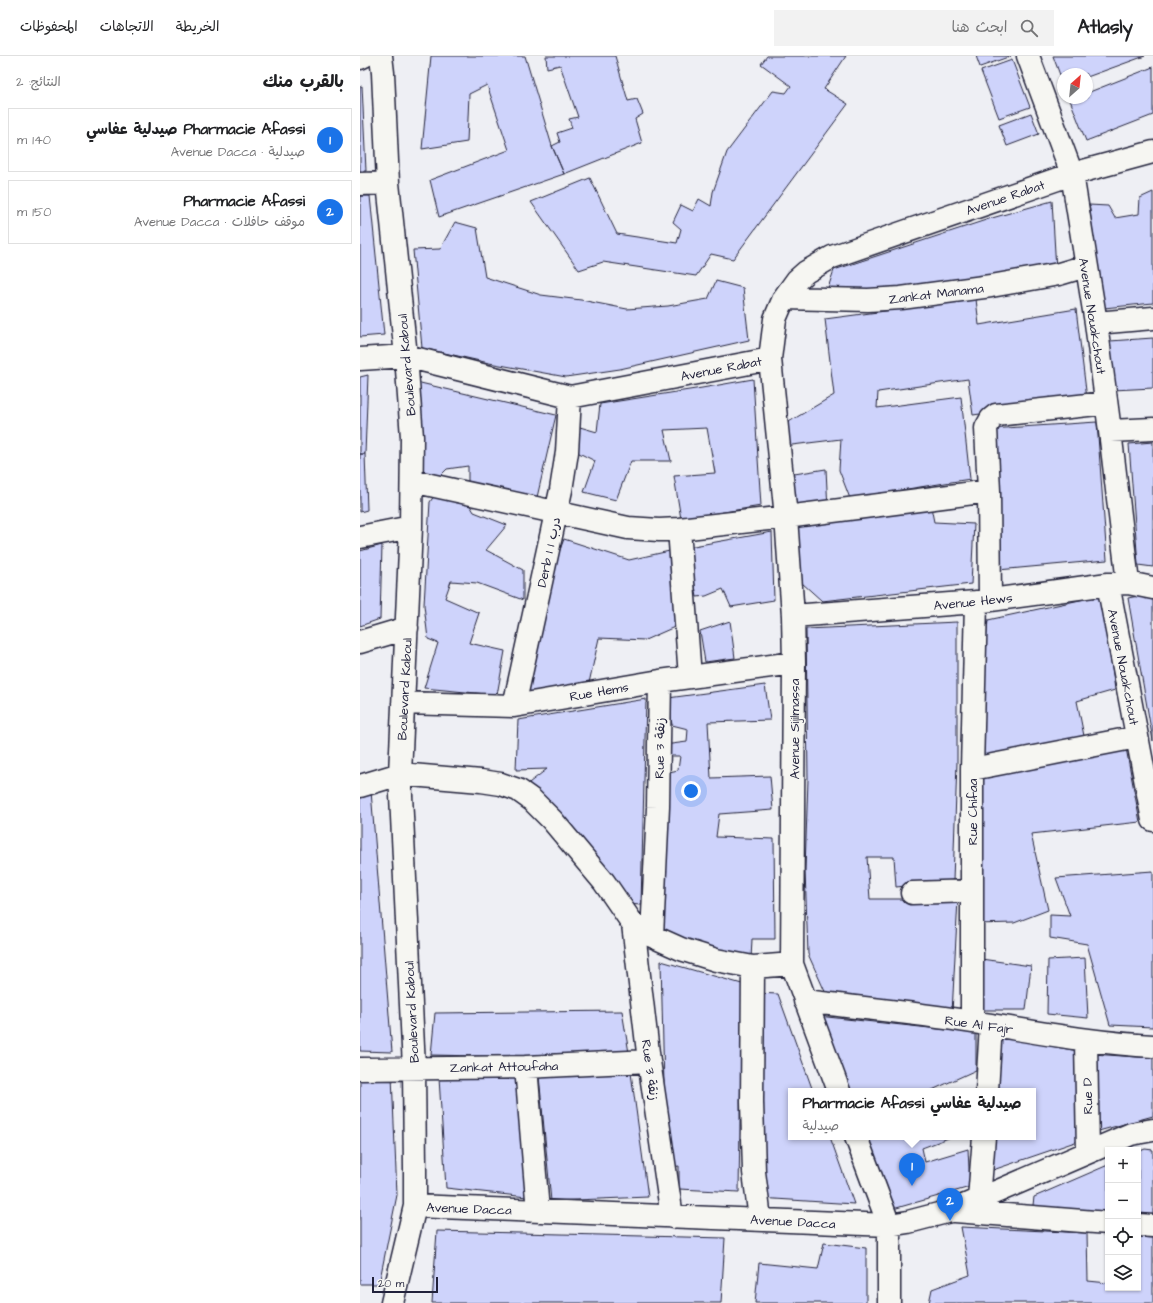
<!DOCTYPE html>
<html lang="ar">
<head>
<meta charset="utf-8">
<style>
	body { margin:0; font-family:"Architects Daughter","Playpen Sans Arabic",sans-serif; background:#f2f2f2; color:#202124; direction:rtl }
	.controls { position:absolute; right:12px; bottom:12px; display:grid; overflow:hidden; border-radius:0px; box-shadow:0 1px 3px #0004 }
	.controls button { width:36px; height:36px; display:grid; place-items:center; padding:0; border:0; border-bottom:1px solid #e0e0e0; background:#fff; color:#202124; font:20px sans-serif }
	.compass { position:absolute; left:697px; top:12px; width:36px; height:36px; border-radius:50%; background:#fff; box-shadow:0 1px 3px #0004; rotate:27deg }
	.scale { position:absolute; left:12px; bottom:10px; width:66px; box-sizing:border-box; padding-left:4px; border:2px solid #22223b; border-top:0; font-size:11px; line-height:14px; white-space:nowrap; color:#22223b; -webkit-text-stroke:3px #f6f6f2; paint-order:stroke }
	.you { position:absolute; left:331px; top:735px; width:14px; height:14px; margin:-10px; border:3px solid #fff; border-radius:50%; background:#1a73e8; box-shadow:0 0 0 6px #1a73e833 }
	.badge { display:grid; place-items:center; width:26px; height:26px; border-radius:50%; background:#1a73e8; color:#fff; font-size:13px; font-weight:700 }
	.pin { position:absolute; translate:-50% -33px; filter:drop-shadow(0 1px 2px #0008) }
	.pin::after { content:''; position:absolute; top:21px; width:14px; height:12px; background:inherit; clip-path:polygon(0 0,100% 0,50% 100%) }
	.popup { position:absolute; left:428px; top:1032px; width:248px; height:52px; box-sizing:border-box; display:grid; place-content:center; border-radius:0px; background:#fff; filter:drop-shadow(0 1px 3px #0005); font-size:13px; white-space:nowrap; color:#757577 }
	.popup b { font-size:15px; color:#202124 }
	.popup::after { content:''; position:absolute; left:50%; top:100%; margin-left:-8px; border:8px solid transparent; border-top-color:#fff }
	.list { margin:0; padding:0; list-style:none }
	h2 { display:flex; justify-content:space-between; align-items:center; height:52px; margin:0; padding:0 16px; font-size:17px }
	h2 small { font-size:13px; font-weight:400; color:#757577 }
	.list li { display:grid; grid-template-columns:26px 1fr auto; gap:12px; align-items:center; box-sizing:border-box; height:64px; margin:0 8px 8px; padding:0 8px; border:1px solid #e0e0e0; border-radius:0px }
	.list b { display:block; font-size:15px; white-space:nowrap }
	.list p { margin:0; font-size:13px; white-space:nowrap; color:#757577 }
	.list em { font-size:13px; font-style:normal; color:#757577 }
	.icon { flex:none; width:22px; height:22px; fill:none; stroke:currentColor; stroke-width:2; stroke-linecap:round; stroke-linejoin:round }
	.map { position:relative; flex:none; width:793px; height:1247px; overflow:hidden; direction:ltr }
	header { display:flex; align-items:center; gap:24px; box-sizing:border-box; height:56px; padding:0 20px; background:#fff; border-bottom:1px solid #e0e0e0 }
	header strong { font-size:19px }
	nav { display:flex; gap:22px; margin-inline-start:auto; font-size:14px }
	.search { width:280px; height:36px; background:#f2f2f2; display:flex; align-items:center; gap:10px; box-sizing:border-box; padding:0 14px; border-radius:0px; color:#757577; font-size:15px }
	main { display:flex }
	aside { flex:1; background:#fff }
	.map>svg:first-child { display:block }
	.building { fill:#ced3fb; stroke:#22223b }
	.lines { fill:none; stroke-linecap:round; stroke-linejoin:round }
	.minor-casing { stroke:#22223b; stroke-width:25 }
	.minor { stroke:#f6f6f2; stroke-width:22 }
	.labels { text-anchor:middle; stroke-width:3.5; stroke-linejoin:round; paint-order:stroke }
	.street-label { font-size:13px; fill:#22223b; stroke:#f6f6f2 }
</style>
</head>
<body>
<header>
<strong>Atlasly</strong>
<div class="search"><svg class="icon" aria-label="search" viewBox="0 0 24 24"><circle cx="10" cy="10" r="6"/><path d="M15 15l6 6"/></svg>ابحث هنا</div>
<nav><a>الخريطة</a><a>الاتجاهات</a><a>المحفوظات</a></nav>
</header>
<main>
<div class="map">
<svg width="793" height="1247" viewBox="0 0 793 1247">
	<rect width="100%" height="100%" fill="#eeeff4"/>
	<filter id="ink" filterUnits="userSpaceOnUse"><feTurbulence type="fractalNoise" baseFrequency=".025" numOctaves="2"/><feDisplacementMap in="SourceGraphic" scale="8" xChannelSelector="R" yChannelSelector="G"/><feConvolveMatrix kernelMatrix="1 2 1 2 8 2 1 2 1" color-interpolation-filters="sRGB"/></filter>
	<g filter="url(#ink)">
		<path class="building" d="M71,0H165L192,90L204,118L79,161L70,124L149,94L127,29L109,38L107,86L62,93Z
			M186,0H255L268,45L277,43L283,58L275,63L282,87L204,118L192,90L200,86L197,77L212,72L209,63L218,61L200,9L187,12Z
			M407,0H486L464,33L488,48L373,203L351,198L336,220L243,206L219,214L171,146L230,122L257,178L317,187L321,173L313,166L321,149L333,155L339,143L351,150L353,136L367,96L413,35L426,37L431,30L401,8Z
			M616,0H651L620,11Z
			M693,0H785L727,21V18H703V27Z
			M652,4L670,51L639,62L621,15Z
			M793,11V59L726,85L710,44L714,42H727V37Z
			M2,30L6,115H0V31Z
			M671,57L679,78L647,90L639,69Z
			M793,136V247L744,252L729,149L748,150L755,162L779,158L780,142Z
			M0,140H10L24,279L0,281Z
			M692,145L696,214L517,240L468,232L474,214L632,162Z
			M95,166L117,172L125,221L181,239L221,244L267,253L308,250L348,243L356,225L383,232L389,284L260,313L206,321L129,307L62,292L53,194L80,193Z
			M616,243L619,269L716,253L727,343L613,359L608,323L518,336L517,352L601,341L610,423L535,435L491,445L479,414L481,383L424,390L427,367L474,339L465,263Z
			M793,282V332L753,334L750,285Z
			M8,319L5,398H0V321Z
			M393,323L401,450L321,463L314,420L355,417L347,372L304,374L311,405H271L256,444L224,436L235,405L213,394V369L237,376L240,348L342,332Z
			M52,325L196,359L175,450L108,434V410L87,413L74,426L62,421Z
			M737,366L747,504L638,514L630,373Z
			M793,386V511L778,509L769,388Z
			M0,398H5L7,454L0,456Z
			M466,413L468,454L429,453L428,419Z
			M76,437L106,443L114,456L147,469L126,494L163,514V544L117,527L91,525L85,542L119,557L109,587L145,595L137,639L64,632L78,587L68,583L64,549L70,446Z
			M570,446L574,466L614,468L611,528L462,545L442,527L437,470Z
			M412,476L414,544L371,551L363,533L346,540L337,541L328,491Z
			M204,483L269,504L314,494L319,569L285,584L239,582L227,636L165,642L182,541Z
			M22,489L20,563L0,570V495Z
			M793,537V685L768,542Z
			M743,539L755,634L717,645L724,680L615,707L628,564Z
			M370,565L375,602L345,606L340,575Z
			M597,566V706L593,825L536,831L534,801H507L510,843H598L592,957L467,940L448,898L445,814L448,723L446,573Z
			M405,629L410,664L348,666L351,722L410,720L413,754L359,758L356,781L414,783L415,883H392L391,904L295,881L305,717L318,714L320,700H306L304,689L327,686L328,673L312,669L308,642Z
			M286,643L281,849L266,848L165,730L187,713L156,714L158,664Z
			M766,692L780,766L671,778L688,854L654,867L616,868L619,713Z
			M11,735L32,996L0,995V740Z
			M793,815V971L750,969L727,888L690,882V859L710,860L696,822Z
			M725,902L728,962L687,958L688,904Z
			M621,903L671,910L666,954H623Z
			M301,905L382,928L379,1136L319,1133V1110L306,1112Z
			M395,937L418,938L453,1035H431V1081H470L494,1148L399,1142Z
			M262,955L270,1003L71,999L75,957Z
			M458,960L616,977V1014L570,1035H487Z
			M634,980L718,995V1085L630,1115L631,1081H673V1035H633Z
			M732,998L793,1002V1060L735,1076Z
			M271,1017L288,1141L191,1145L179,1020Z
			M0,1020H32L37,1139L19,1228H0Z
			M156,1021L167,1141L86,1132L79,1022Z
			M505,1081H591L562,1092L565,1106L608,1093L610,1131L533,1153Z
			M785,1093L793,1094V1165L778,1164V1096Z
			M748,1109V1162L672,1157L674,1141Z
			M601,1171L727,1177L728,1225L748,1227V1232H778V1181L793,1182V1247H569L572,1233L610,1219Z
			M77,1175L365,1182L361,1247H72Z
			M464,1187L506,1192V1247H395L399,1207L458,1213Z"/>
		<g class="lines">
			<defs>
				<path id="minor" d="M21,0L23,17L28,127L46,300L52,381L51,471L40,718L54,1012L55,1114V1150L32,1247
					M668,0L712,118L736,267L750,375L768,527
					M0,2L4,0
					M0,128L28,127
					M424,242L508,244L541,242L631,230L699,218L726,210
					M736,267L793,262
					M0,303L46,300L210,341L410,303
					M750,375L793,373
					M52,425L268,472L299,474L319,473L426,461L629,435
					M319,473L330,621
					M0,481L51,471
					M748,528L793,764
					M630,544L629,435L626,372L631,363L636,359L746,347
					M433,560L616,546L748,528L768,527L793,532
					M0,586L47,572
					M43,647L154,650L300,625L434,607
					M154,650L201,434L207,396L210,341
					M612,713L777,681
					M0,730L40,718L121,725L141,728L158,734L172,744L192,764L244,826L273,868L292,880L321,893L356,904L393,911L432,908
					M552,837L611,835
					M273,868L289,1005L312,1161
					M292,880L298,751L300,625
					M393,911L392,1046L394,1116L400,1163
					M445,945C501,952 556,957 612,966C672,975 732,987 793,990
					M612,966V713L616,546
					M726,985L728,1096
					M166,1011L178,1155
					M0,1013L166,1011L289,1005
					M479,1035L432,908L434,607L433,560L426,461L410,303L415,263L424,242L437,224L446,216L472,201L712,118L793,96
					M627,1035L631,969
					M496,1081L529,1169V1247
					M619,1143L624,1081
					M55,1150L529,1169L548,1166L594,1154L771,1078L793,1074
					M595,1155L748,1167
					M778,1169L793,1170"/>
			</defs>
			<use href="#minor" class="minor-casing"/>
			<use href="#minor" class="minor"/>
		</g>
	</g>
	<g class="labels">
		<g class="street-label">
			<text transform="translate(645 141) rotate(-19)" y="5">Avenue Rabat</text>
			<text transform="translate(576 237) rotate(-7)" y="5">Zankat Manama</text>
			<text transform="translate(733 260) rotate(81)" y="5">Avenue Nouakchout</text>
			<text transform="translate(46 309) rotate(-95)" y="5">Boulevard Kaboul</text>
			<text transform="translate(361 312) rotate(-11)" y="5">Avenue Rabat</text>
			<text transform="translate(188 496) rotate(-78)" y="5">Derb 1 درب 1</text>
			<text transform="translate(613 545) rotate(-6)" y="5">Avenue Hews</text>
			<text transform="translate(764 611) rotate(79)" y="5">Avenue Nouakchout</text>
			<text transform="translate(44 633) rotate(-87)" y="5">Boulevard Kaboul</text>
			<text transform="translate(239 635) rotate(-10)" y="5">Rue Hems</text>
			<text transform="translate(434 673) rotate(-90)" y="5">Avenue Sijilmassa</text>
			<text transform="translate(299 692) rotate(-89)" y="5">Rue 3 زنقة</text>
			<text transform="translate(612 756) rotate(-90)" y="5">Rue Chifaa</text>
			<text transform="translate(51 956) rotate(-93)" y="5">Boulevard Kaboul</text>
			<text transform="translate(619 968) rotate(8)" y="5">Rue Al Fajr</text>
			<text transform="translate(144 1010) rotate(-1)" y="5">Zankat Attoufaha</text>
			<text transform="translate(291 1014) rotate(82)" y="5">Rue 3 زنقة</text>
			<text transform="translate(727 1040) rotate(-91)" y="5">Rue D</text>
			<text transform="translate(109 1152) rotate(2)" y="5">Avenue Dacca</text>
			<text transform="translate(433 1165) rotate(3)" y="5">Avenue Dacca</text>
		</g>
	</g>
</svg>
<div class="controls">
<button>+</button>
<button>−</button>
<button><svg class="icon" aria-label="locate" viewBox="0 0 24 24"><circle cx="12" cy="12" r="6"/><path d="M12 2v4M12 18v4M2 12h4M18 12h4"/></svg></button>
<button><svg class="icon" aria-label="layers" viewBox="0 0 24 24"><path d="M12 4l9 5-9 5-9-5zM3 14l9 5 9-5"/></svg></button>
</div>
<svg class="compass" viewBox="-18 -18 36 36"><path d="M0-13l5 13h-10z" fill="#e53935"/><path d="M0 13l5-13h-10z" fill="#757577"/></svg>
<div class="scale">20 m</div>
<div class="you"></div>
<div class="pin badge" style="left:552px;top:1130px">1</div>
<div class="popup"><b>Pharmacie Afassi صيدلية عفاسي</b>صيدلية</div>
<div class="pin badge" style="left:590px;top:1165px">2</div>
</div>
<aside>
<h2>بالقرب منك<small>النتائج: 2</small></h2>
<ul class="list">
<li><span class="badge">1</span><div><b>Pharmacie Afassi صيدلية عفاسي</b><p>صيدلية · Avenue Dacca</p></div><em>140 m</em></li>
<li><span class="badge">2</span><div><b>Pharmacie Afassi</b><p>موقف حافلات · Avenue Dacca</p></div><em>150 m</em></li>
</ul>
</aside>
</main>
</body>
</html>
